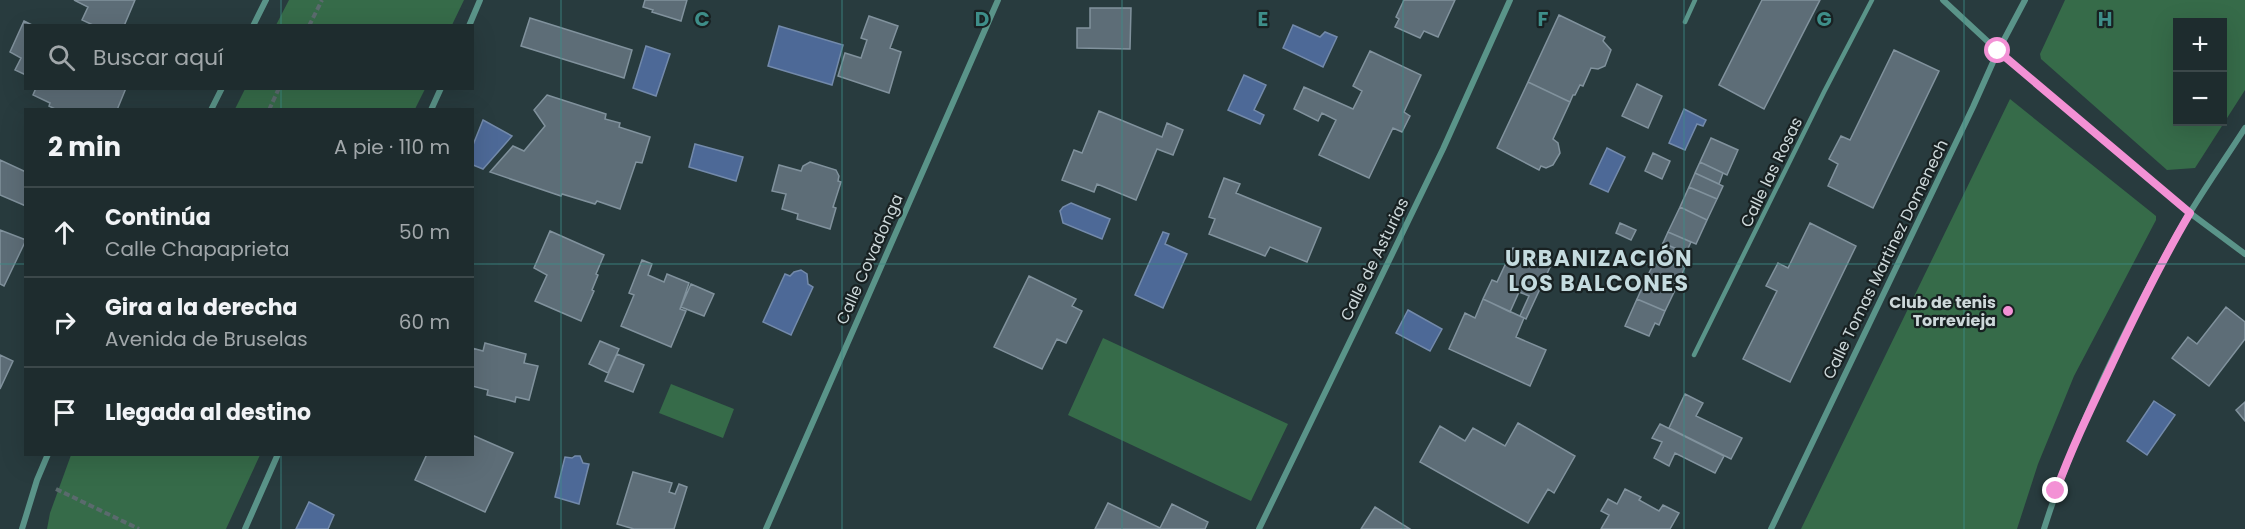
<!DOCTYPE html>
<html lang="es">
<head>
<meta charset="utf-8">
<style>
	body { margin:0; font-family:Poppins,sans-serif; background:#2b383a; color:#f1f3f6 }
	.controls { position:absolute; right:18px; top:18px; display:grid; overflow:hidden; border-radius:0px; box-shadow:0 6px 24px #0002 }
	.controls button { width:54px; height:54px; display:grid; place-items:center; padding:0; border:0; border-bottom:2px solid #3c484a; background:#1e2c2e; color:#f1f3f6; font:30px sans-serif }
	.stop { position:absolute; width:18px; height:18px; margin:-14px; border:4px solid #f391d5; border-radius:50%; background:#fff }
	.stop.end { background:#f391d5; border-color:#fff; box-shadow:0 2px 6px #0008 }
	.list { margin:0; padding:0; list-style:none }
	h2 { display:flex; justify-content:space-between; align-items:center; height:78px; margin:0; padding:0 24px; font-size:26px }
	h2 small { font-size:20px; font-weight:400; color:#a1a7aa }
	.list li { display:grid; grid-template-columns:39px 1fr auto; gap:18px; align-items:center; box-sizing:border-box; height:90px; padding:0 24px; border-top:2px solid #3c484a }
	.list b { display:block; font-size:22px; white-space:nowrap }
	.list p { margin:0; font-size:20px; white-space:nowrap; color:#a1a7aa }
	.list em { font-size:20px; font-style:normal; color:#a1a7aa }
	.icon { flex:none; width:33px; height:33px; fill:none; stroke:currentColor; stroke-width:2; stroke-linecap:round; stroke-linejoin:round }
	.map { position:relative; flex:none; width:2245px; height:529px; overflow:hidden }
	.search { position:absolute; background:#1e2c2e; box-shadow:0 6px 24px #0002; left:24px; top:24px; width:450px; height:66px; display:flex; align-items:center; gap:15px; box-sizing:border-box; padding:0 21px; border-radius:0px; color:#a1a7aa; font-size:22px }
	.panel { position:absolute; background:#1e2c2e; box-shadow:0 6px 24px #0002; left:24px; top:108px; width:450px; height:348px; border-radius:0px }
	.map>svg:first-child { display:block }
	.green { fill:#366b49; fill-rule:evenodd }
	.water { fill:#4d6997; stroke:#738aab; stroke-width:1.5 }
	.building { fill:#5d6d77; stroke:#81929d; stroke-width:1.5 }
	.lines { fill:none; stroke-linecap:round; stroke-linejoin:round }
	.path { stroke:#5a6a6d; stroke-width:4; stroke-dasharray:6 3; stroke-linecap:butt }
	.lane { stroke:#5a9489; stroke-width:4.5 }
	.street { stroke:#5a9489; stroke-width:6 }
	.route { stroke:#f391d5; stroke-width:8 }
	.grid { fill:none; stroke:#3e8e89; stroke-width:1.5; stroke-opacity:0.55 }
	.poi-dot { fill:#f391d5; stroke:#182122; stroke-width:2 }
	.labels { text-anchor:middle; stroke-width:4.5; stroke-linejoin:round; paint-order:stroke }
	.street-label { font-size:16px; fill:#cdd8da; stroke:#182122 }
	.poi-label { font-size:16px; font-weight:bold; fill:#cdd8da; stroke:#182122; text-anchor:end }
	.district-label { font-size:22px; font-weight:bold; letter-spacing:1.5px; fill:#c4dbdf; stroke:#182122 }
	.grid-label { font-size:20px; text-anchor:middle; font-weight:bold; fill:#3e8e89; stroke:#182122; stroke-width:4.5; stroke-linejoin:round; paint-order:stroke }
</style>
</head>
<body>
<div class="map">
<svg width="2245" height="529" viewBox="0 0 2245 529">
	<rect width="100%" height="100%" fill="#283b3e"/>
	<path class="green" d="M289,0H464L452,25H276Z
		M2065,0H2245V90L2195,168L2167,170L2041,59L2040,54ZM2178,22H2222V122H2178Z
		M245,89V88L425,89L415,109H235Z
		M2010,99L2156,216V220L2074,376L2038,464L2017,529H1801Z
		M1103,338L1288,424L1251,501L1068,415Z
		M671,384L734,409L723,438L659,413Z
		M71,455V454L260,455L226,529H47L50,513Z"/>
	<path class="water" d="M1293,25L1320,37L1325,32L1337,37L1323,67L1283,48Z
		M779,26L843,45L832,85L768,66Z
		M646,46L670,54L656,96L633,88Z
		M1244,75L1266,85L1254,110L1264,115L1260,124L1228,110Z
		M1684,109L1706,120L1703,126L1697,124L1685,150L1669,143Z
		M483,120L512,136L483,169L473,165V145Z
		M695,144L743,157L736,181L689,167Z
		M1607,148L1625,157L1608,192L1590,184Z
		M1071,203L1110,219L1102,239L1063,223L1060,211L1063,207Z
		M1163,232L1169,234L1165,244L1187,254L1163,308L1135,295Z
		M801,270L807,274L808,284L813,287L791,335L763,322L785,274L790,276L794,272Z
		M1408,310L1442,329L1430,351L1396,333Z
		M2154,401L2175,415L2147,455L2127,441Z
		M575,456H580L583,463L589,464L579,504L555,497L565,457L572,458Z
		M309,502L334,515L328,529H296Z"/>
	<path class="building" d="M74,0H135L124,26H95L82,20L88,7Z
		M645,0H687L681,21L652,12L653,10L643,7Z
		M1404,0H1455L1438,37L1424,31L1420,38L1395,27L1399,19L1396,17Z
		M1762,0H1820L1764,109L1719,85Z
		M1090,8H1131L1130,49L1077,48V28H1090Z
		M1559,15L1605,37L1603,41L1611,50L1605,66L1598,69L1591,68L1583,86L1580,85L1575,95H1573L1570,102L1528,82Z
		M869,16L898,26L890,48L901,52L889,93L838,76L845,53L861,58L867,40L861,38Z
		M530,18L632,50L624,78L521,46Z
		M24,21L34,26H26V75L15,70L21,58L10,52Z
		M1894,50L1939,71L1873,208L1828,186L1838,164L1829,159L1841,136L1850,140Z
		M1370,51L1421,75L1404,112L1410,116L1402,132L1393,128L1369,178L1319,155L1336,120L1322,113L1318,121L1294,109L1304,87L1353,109L1362,91L1353,86Z
		M1528,82L1570,102L1553,139L1558,143L1560,153L1553,165L1546,168L1541,166L1539,170L1497,148Z
		M1637,84L1662,96L1648,128L1622,116Z
		M36,88H126L117,110H57L49,106L50,103L33,95Z
		M547,95L606,114L605,119L620,123L619,127L650,137L642,163L636,162L620,209L597,201L595,204L562,194L561,196L490,172L513,146L524,151L545,126L534,110Z
		M1099,111L1162,137L1167,123L1183,130L1173,155L1157,149L1136,200L1097,184L1094,192L1062,180L1074,150L1082,153Z
		M1711,138L1738,150L1727,175L1700,162Z
		M1653,153L1670,161L1662,179L1645,171Z
		M0,160L26,172V206L0,195Z
		M810,162L836,170L839,176L838,181L841,182L833,207L836,208L830,229L797,219L798,214L782,209L786,194L772,191L779,165L801,171L803,166Z
		M1700,162L1723,173L1719,184L1695,173Z
		M1695,173L1723,186L1717,199L1689,187Z
		M1224,178L1240,184L1236,193L1321,228L1307,262L1270,247L1265,256L1209,234L1215,219L1209,217Z
		M1689,187L1717,199L1707,220L1680,207Z
		M1680,207L1707,220L1696,244L1668,232Z
		M1620,223L1636,230L1631,240L1616,233Z
		M1810,223L1856,246L1790,382L1743,359L1777,291L1766,286L1778,263L1788,268Z
		M0,230L26,240L4,286L0,284Z
		M550,231L604,255L596,274L598,275L592,290L594,291L581,321L535,301L547,275L534,268Z
		M1668,232L1691,242L1686,253L1663,243Z
		M1663,243L1686,253L1681,265L1658,255Z
		M1513,248L1551,265L1526,319L1520,316L1529,296L1519,292L1510,312L1483,299L1492,280L1497,282Z
		M1658,255L1685,267L1675,290L1647,277Z
		M642,260L652,264L648,275L664,282L667,274L689,283L680,309L686,311L671,347L621,326L634,295L629,293Z
		M1029,276L1076,299L1072,306L1082,311L1066,343L1057,339L1042,369L994,347Z
		M1647,277L1675,290L1665,311L1637,299Z
		M691,284L714,294L704,316L681,307Z
		M1483,299L1524,318L1516,337L1546,350L1530,386L1449,349L1465,313L1475,318Z
		M1637,299L1665,311L1659,325L1655,323L1649,336L1625,326Z
		M2226,307L2245,322V339L2209,386L2172,358L2188,337L2197,344Z
		M600,341L619,349L608,373L589,364Z
		M485,343L526,354L524,363L538,366L529,400L516,397L515,402L508,400L487,395L488,390L472,386V348L483,351Z
		M617,354L644,365L633,392L605,381Z
		M0,355L13,361L0,389Z
		M1685,394L1703,403L1696,416L1742,438L1731,459L1669,428Z
		M2245,402V421L2236,410Z
		M1518,423L1575,456L1554,493L1548,489L1528,523L1420,462L1440,426L1465,441L1473,428L1505,446Z
		M1660,424L1724,456L1715,473L1675,453L1669,466L1654,458L1662,442L1652,438Z
		M472,435L513,453L485,512L415,480L427,454H472Z
		M633,472L672,483L669,492L675,494L679,484L687,487L674,529H634L617,524Z
		M1625,489L1641,497L1639,500L1659,511L1663,505L1679,513L1670,529H1601L1609,515L1601,511L1608,499L1617,504Z
		M1108,503L1160,528L1172,504L1208,522L1205,529H1095Z
		M1375,507L1410,529H1361Z"/>
	<g class="lines">
		<path class="path" d="M309,26L322,0
			M269,110L279,88
			M56,489L139,529"/>
		<path class="lane" d="M1685,22L1695,0
			M1694,355L1824,92L1872,0"/>
		<path class="street" d="M1943,0L1998,51L2190,213L2245,254
			M253,26L266,0
			M469,26L480,0
			M211,110L222,88
			M431,110L441,88
			M22,529L37,480L48,454
			M245,529L278,454
			M766,529L998,0
			M1259,529L1443,149L1510,0
			M1771,529L1973,107L1998,51L2025,0
			M2044,529C2075,430 2122,335 2171,245C2193,204 2220,167 2245,128"/>
	</g>
	<g class="lines">
		<path class="route" d="M1998,51L2190,213C2161,262 2136,313 2112,364C2092,406 2072,447 2056,491"/>
	</g>
	<path class="grid" d="M281,0V26M561,0V529M842,0V529M1122,0V529M1403,0V529M1684,0V529M1964,0V529M281,88V110M0,264H26M472,264H2245M281,454V529"/>
	<circle class="poi-dot" cx="2008" cy="311" r="6"/>
	<g class="labels">
		<g class="street-label">
			<text transform="translate(1771 172) rotate(-64)" y="6">Calle las Rosas</text>
			<text transform="translate(869 259) rotate(-66)" y="6">Calle Covadonga</text>
			<text transform="translate(1374 259) rotate(-64)" y="6">Calle de Asturias</text>
			<text transform="translate(1885 259) rotate(-64)" y="6">Calle Tomas Martinez Domenech</text>
		</g>
		<g class="poi-label">
			<text x="1996" y="308">Club de tenis<tspan x="1996" dy="18">Torrevieja</tspan></text>
		</g>
		<g class="district-label">
			<text x="1599" y="266">URBANIZACIÓN<tspan x="1599" dy="25">LOS BALCONES</tspan></text>
		</g>
	</g>
	<g class="grid-label">
		<text x="702" y="26">C</text>
		<text x="982" y="26">D</text>
		<text x="1263" y="26">E</text>
		<text x="1543" y="26">F</text>
		<text x="1824" y="26">G</text>
		<text x="2105" y="26">H</text>
	</g>
</svg>
<div class="controls">
<button>+</button>
<button>−</button>
</div>
<div class="stop" style="left:1998px;top:51px"></div>
<div class="stop end" style="left:2056px;top:491px"></div>
<div class="search"><svg class="icon" aria-label="search" viewBox="0 0 24 24"><circle cx="10" cy="10" r="6"/><path d="M15 15l6 6"/></svg>Buscar aquí</div>
<section class="panel">
<h2>2 min<small>A pie · 110 m</small></h2>
<ul class="list">
<li><svg class="icon" aria-label="ahead" viewBox="0 0 24 24"><path d="M12 20V5M6 11l6-6 6 6"/></svg><div><b>Continúa</b><p>Calle Chapaprieta</p></div><em>50 m</em></li>
<li><svg class="icon" aria-label="right" viewBox="0 0 24 24"><path d="M7 20v-9h11M14 6l5 5-5 5"/></svg><div><b>Gira a la derecha</b><p>Avenida de Bruselas</p></div><em>60 m</em></li>
<li><svg class="icon" aria-label="arrive" viewBox="0 0 24 24"><path d="M6 21V4h12l-3 4 3 4H6"/></svg><div><b>Llegada al destino</b></div></li>
</ul>
</section>
</div>
</body>
</html>
